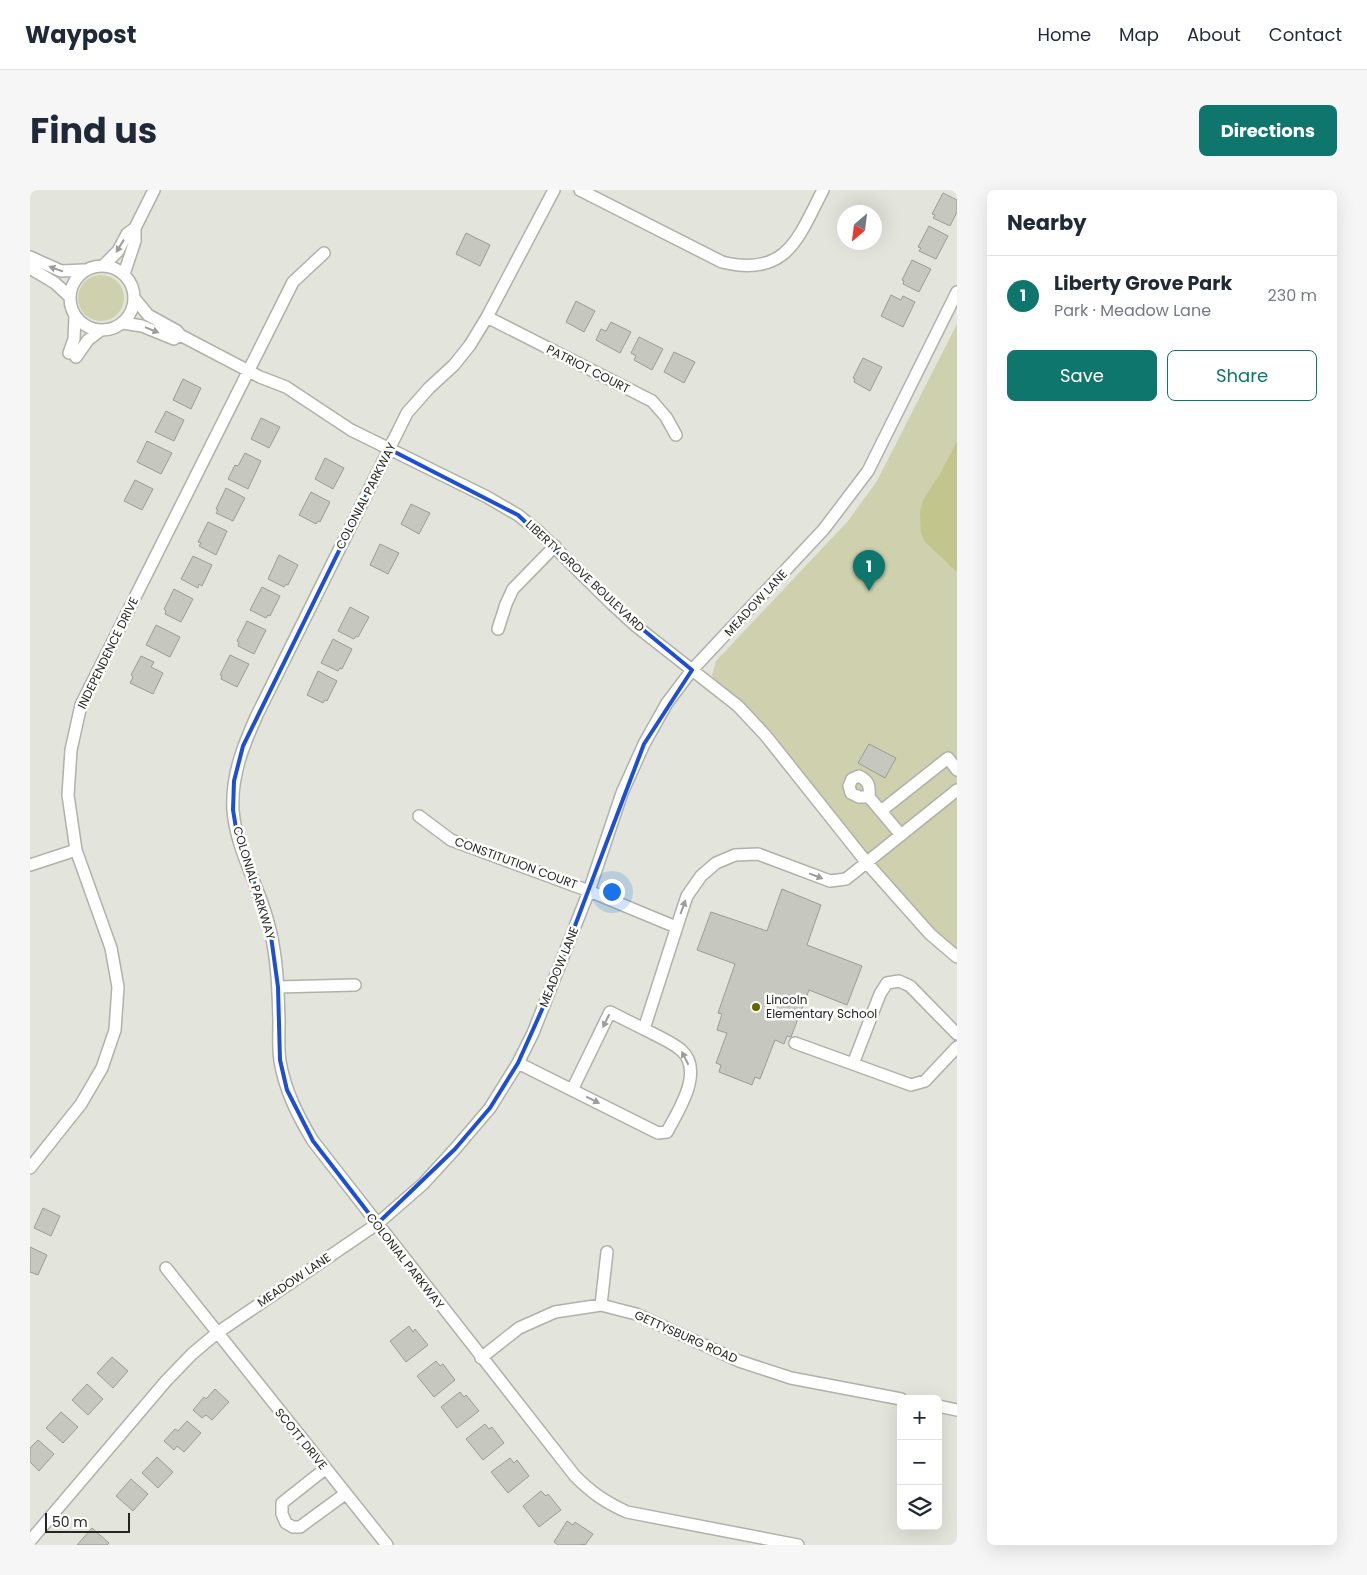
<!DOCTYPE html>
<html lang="en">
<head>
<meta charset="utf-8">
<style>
	body { margin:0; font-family:Poppins,sans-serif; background:#f6f6f7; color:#1f2937 }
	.controls { position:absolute; right:15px; bottom:15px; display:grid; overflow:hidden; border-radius:8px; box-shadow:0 5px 20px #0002 }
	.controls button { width:45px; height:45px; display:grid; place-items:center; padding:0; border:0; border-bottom:1px solid #e0e1e3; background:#fff; color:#1f2937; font:25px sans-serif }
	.compass { position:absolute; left:807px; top:15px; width:45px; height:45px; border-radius:50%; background:#fff; box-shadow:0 5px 20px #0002; rotate:208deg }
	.scale { position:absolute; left:15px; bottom:12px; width:85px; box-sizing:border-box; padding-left:5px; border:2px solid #252522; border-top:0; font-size:14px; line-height:18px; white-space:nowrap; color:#252522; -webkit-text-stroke:4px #fffffe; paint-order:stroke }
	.you { position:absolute; left:581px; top:701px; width:18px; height:18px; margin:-12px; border:4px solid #fff; border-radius:50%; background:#1a73e8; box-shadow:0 0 0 8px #1a73e833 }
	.badge { display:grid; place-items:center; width:32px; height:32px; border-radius:50%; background:#0f766e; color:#fff; font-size:16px; font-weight:700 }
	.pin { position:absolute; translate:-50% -41px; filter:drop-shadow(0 1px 2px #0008) }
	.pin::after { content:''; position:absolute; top:26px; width:18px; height:15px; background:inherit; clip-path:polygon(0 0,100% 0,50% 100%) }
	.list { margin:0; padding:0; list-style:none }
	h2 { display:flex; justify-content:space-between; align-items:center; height:65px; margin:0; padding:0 20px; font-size:21px }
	h2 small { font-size:16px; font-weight:400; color:#747a83 }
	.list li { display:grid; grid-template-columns:32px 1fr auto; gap:15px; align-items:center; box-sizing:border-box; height:80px; padding:0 20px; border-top:1px solid #e0e1e3 }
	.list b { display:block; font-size:19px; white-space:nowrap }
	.list p { margin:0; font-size:16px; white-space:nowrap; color:#747a83 }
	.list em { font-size:16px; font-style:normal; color:#747a83 }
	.actions { display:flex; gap:10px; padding:15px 20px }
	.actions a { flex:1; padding:11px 0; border:1px solid #0f766e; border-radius:8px; text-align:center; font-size:18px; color:#0f766e }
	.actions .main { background:#0f766e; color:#fff }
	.icon { flex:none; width:28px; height:28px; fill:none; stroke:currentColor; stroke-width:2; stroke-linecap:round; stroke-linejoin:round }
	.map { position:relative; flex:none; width:927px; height:1355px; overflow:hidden; border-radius:8px }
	header { display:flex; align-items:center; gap:30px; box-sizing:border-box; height:70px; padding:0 25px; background:#fff; border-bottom:1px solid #e0e1e3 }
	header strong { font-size:24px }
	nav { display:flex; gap:28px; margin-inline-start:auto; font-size:18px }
	.intro { display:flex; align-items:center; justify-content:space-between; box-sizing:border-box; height:120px; padding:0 30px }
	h1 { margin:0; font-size:35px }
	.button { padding:12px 22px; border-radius:8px; background:#0f766e; color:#fff; font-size:18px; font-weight:700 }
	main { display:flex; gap:30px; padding:0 30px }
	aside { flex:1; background:#fff; border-radius:8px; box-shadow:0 5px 20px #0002 }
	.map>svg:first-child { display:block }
	.green { fill:#ced0ae }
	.water { fill:#c2c68c }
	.building { fill:#c6c7bf; stroke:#9b9c94 }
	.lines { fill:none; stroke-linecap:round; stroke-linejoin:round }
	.minor-casing { stroke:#b0b1a9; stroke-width:14 }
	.minor { stroke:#fff; stroke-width:11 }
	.oneway { fill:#9d9d9c }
	.marked { fill:none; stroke:#1d4ed8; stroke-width:4; stroke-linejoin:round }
	.poi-dot { fill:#646601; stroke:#fffffe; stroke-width:2 }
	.labels { text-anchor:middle; stroke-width:5; stroke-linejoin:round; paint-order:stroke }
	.street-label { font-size:12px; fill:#252522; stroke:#fffffe }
	.poi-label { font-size:12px; fill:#252522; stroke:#fffffe; text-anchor:start }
</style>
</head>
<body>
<header>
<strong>Waypost</strong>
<nav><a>Home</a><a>Map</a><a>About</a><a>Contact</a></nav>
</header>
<div class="intro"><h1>Find us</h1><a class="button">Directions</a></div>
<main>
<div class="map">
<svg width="927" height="1355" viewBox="0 0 927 1355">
	<rect width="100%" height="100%" fill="#e3e4db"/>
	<path class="green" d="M48 108a23 23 0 1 1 46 0a23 23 0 1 1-46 0Z
		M927,134V759L889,725L855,686L755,560L726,525L684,490L682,485L686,471L818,331L847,291Z"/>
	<path class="water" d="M927,251V382L895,352L891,343L890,322L893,310L910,284Z"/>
	<path class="building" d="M913,3L927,10V22L920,36L903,28L905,25L902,24Z
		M899,36L918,46L906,69L889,61L891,58L888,57Z
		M436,43L460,55L450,76L426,64Z
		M882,70L901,79L889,102L873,94L874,91L872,90Z
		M861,105L871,110L873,106L885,112L873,137L851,126Z
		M546,111L565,121L554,142L536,132Z
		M581,132L601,142L590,163L566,150L571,139L576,141Z
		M609,147L633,159L622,180L604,170L606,166L601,163Z
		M644,162L665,172L654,193L634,182Z
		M833,168L852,177L840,201L824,192L825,189L823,188Z
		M153,189L171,198L161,219L143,210Z
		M136,221L154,230L144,251L125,242Z
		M231,228L250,237L239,258L221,249Z
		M117,251L142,263L131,284L107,272Z
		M215,263L231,271L218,299L198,289L205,275L208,276Z
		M295,268L314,278L303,299L285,289Z
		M105,290L123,299L112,320L94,311Z
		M196,298L215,308L203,331L186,323L188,320L186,319Z
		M281,302L300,312L290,332L288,331L286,334L269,325Z
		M381,314L400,323L389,344L371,334Z
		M178,332L197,341L186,365L169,356L171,353L168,352Z
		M350,354L369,363L358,384L340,375Z
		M249,365L268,375L258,395L256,394L254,397L238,389Z
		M163,366L182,375L172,396L169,394L168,398L151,389Z
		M232,397L250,406L240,426L238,425L236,428L220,420Z
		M144,399L163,409L151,432L135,424L136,421L134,419Z
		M320,417L339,427L328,447L326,446L324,449L308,441Z
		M217,431L236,440L224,464L208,456L209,452L207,451Z
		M126,435L150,447L140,467L116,455Z
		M303,449L322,459L312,479L310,478L308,481L291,473Z
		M200,465L219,474L207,497L191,489L192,486L190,485Z
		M111,466L124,472L121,477L133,483L123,504L100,493L103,487L101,485Z
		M288,481L307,491L297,511L295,510L293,513L277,505Z
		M839,554L866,568L855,588L828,573Z
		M752,699L791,715L777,755L832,776L817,815L779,800L761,847L757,846L754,854L745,850L730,889L725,887L722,895L689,882L691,875L686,873L697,843L687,840L692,824L688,823L705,774L667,760L681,722L737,741Z
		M13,1018L30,1026L21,1046L4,1038Z
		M0,1057L17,1065L8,1085L0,1082Z
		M379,1136L383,1142L385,1139L398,1155L376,1172L360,1151Z
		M82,1167L98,1181L83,1198L67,1183Z
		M406,1171L410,1176L413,1174L425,1190L404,1207L387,1186Z
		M57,1194L73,1209L58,1225L42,1210Z
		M185,1199L199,1212L182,1230L176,1225L172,1228L163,1220L174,1207L176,1209Z
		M430,1202L434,1207L436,1205L449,1221L427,1238L411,1217Z
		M31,1222L48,1237L33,1253L16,1238Z
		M157,1231L171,1243L154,1262L147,1256L144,1260L134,1251L145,1239L148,1241Z
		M455,1234L459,1239L462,1237L474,1253L453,1270L436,1249Z
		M8,1250L24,1264L9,1281L0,1272V1258Z
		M127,1267L143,1282L128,1298L112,1283Z
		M480,1268L484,1273L487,1270L499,1286L478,1303L461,1282Z
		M101,1289L118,1304L103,1321L86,1306Z
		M511,1301L516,1306L518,1304L531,1320L509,1337L493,1316Z
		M537,1331L543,1335L545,1332L563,1344L555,1355L552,1354L551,1355H528L524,1352Z
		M62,1338L79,1353L77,1355H47Z"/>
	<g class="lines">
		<defs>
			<path id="minor" d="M524,0L457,127L440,155L424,175L399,198L377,223L227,525C213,556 201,586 203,620C206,659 228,694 238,732C247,763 248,797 249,830C249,843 248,858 250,871C255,901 268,926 283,951L545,1286C562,1303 575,1312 597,1322L768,1355
				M550,0L692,72C757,88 768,48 793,0
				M0,67L31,81L54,80
				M74,75L88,61L97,44L105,38
				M40 108a32 32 0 1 1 64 0a32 32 0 1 1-64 0Z
				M0,78L25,93L39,106
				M94,84L105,51V38L124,0
				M105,109L118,125L147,141L150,145L230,187L256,197L321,240L457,307L488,325L508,341L582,414L606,436L708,516L736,546L837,673L900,744L927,767
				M457,127L622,211L636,227L646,245
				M93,133L112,136L144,149L150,145
				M39,163L44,149L45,126
				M46,167L58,150L71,140
				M468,439L476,414L483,399L525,356
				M839,607H829L821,603L819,596L822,589L829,586C839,591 840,596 839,607L871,645
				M851,621L918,568L927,580
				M389,626L421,650L559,701L646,737
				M0,675L46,660
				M248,797L325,795
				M765,853L881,895L895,891L927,857
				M488,873L628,943L637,942C648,921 675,881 651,860C642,852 625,845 614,839L651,724L657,706L671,686L686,673L705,665L728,664L800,691L816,689L927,600
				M823,874L850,804L857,793L869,791L880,796L927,844
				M542,900L580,822L614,839
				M0,978L51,914L72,878L85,840L88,797L81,758L46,660L38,605L41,560L51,515L263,92L294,63
				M136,1078L357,1355
				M571,1115L577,1062
				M451,1168L489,1138L525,1122L571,1115L606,1124L709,1171L761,1188L871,1209
				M908,1216L927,1220
				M295,1279L252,1313V1324L256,1333L263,1337H270L315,1304
				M0,1351L136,1191L162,1164L187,1143L347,1034L393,994L425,959L460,918L488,873L503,843L559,701L592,603L614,554L637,513L662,480L794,339L838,281L927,102"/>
		</defs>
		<use href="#minor" class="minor-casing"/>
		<use href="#minor" class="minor"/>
	</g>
	<defs><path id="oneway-solid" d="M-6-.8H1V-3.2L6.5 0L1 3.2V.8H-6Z" transform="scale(1.25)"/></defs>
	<g class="oneway">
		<use href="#oneway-solid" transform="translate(90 56) rotate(122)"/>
		<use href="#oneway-solid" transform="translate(26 79) rotate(-161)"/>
		<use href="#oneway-solid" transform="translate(122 140) rotate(22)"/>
		<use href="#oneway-solid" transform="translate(786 686) rotate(21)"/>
		<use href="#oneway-solid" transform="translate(653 717) rotate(-70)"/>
		<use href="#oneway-solid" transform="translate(576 831) rotate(116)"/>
		<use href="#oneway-solid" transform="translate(655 868) rotate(-117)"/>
		<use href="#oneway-solid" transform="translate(563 910) rotate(27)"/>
	</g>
	<path class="marked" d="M359,259L488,325L582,414L662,480L614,554L519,804L488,873L460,918L425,959L347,1034L283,951L257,900L250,870L248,797L239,732L208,650L203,620L204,591L213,556Z"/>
	<circle class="poi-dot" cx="726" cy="817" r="5"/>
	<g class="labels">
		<g class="street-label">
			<text transform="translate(558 179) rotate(27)" y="4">PATRIOT COURT</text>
			<text transform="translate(336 306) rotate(-63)" y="4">COLONIAL PARKWAY</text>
			<text transform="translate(555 386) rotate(43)" y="4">LIBERTY GROVE BOULEVARD</text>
			<text transform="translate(726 413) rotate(-47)" y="4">MEADOW LANE</text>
			<text transform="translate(78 463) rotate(-64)" y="4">INDEPENDENCE DRIVE</text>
			<text transform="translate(486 673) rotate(20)" y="4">CONSTITUTION COURT</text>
			<text transform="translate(224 693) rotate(73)" y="4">COLONIAL PARKWAY</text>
			<text transform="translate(529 777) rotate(-68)" y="4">MEADOW LANE</text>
			<text transform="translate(375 1071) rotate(52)" y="4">COLONIAL PARKWAY</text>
			<text transform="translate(264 1090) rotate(-34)" y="4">MEADOW LANE</text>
			<text transform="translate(656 1147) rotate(24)" y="4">GETTYSBURG ROAD</text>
			<text transform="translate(271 1249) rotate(51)" y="4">SCOTT DRIVE</text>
		</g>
		<g class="poi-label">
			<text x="736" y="814">Lincoln<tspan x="736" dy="14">Elementary School</tspan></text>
		</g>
	</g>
</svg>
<div class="controls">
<button>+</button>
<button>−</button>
<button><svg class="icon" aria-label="layers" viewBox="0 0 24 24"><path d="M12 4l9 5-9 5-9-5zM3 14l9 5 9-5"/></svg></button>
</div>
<svg class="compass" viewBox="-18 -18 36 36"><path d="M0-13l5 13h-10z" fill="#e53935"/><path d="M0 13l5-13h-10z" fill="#747a83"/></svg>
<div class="scale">50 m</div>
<div class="you"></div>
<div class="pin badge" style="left:839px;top:401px">1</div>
</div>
<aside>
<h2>Nearby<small></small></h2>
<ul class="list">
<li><span class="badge">1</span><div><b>Liberty Grove Park</b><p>Park · Meadow Lane</p></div><em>230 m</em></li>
</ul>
<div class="actions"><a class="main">Save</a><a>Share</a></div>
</aside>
</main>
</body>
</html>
